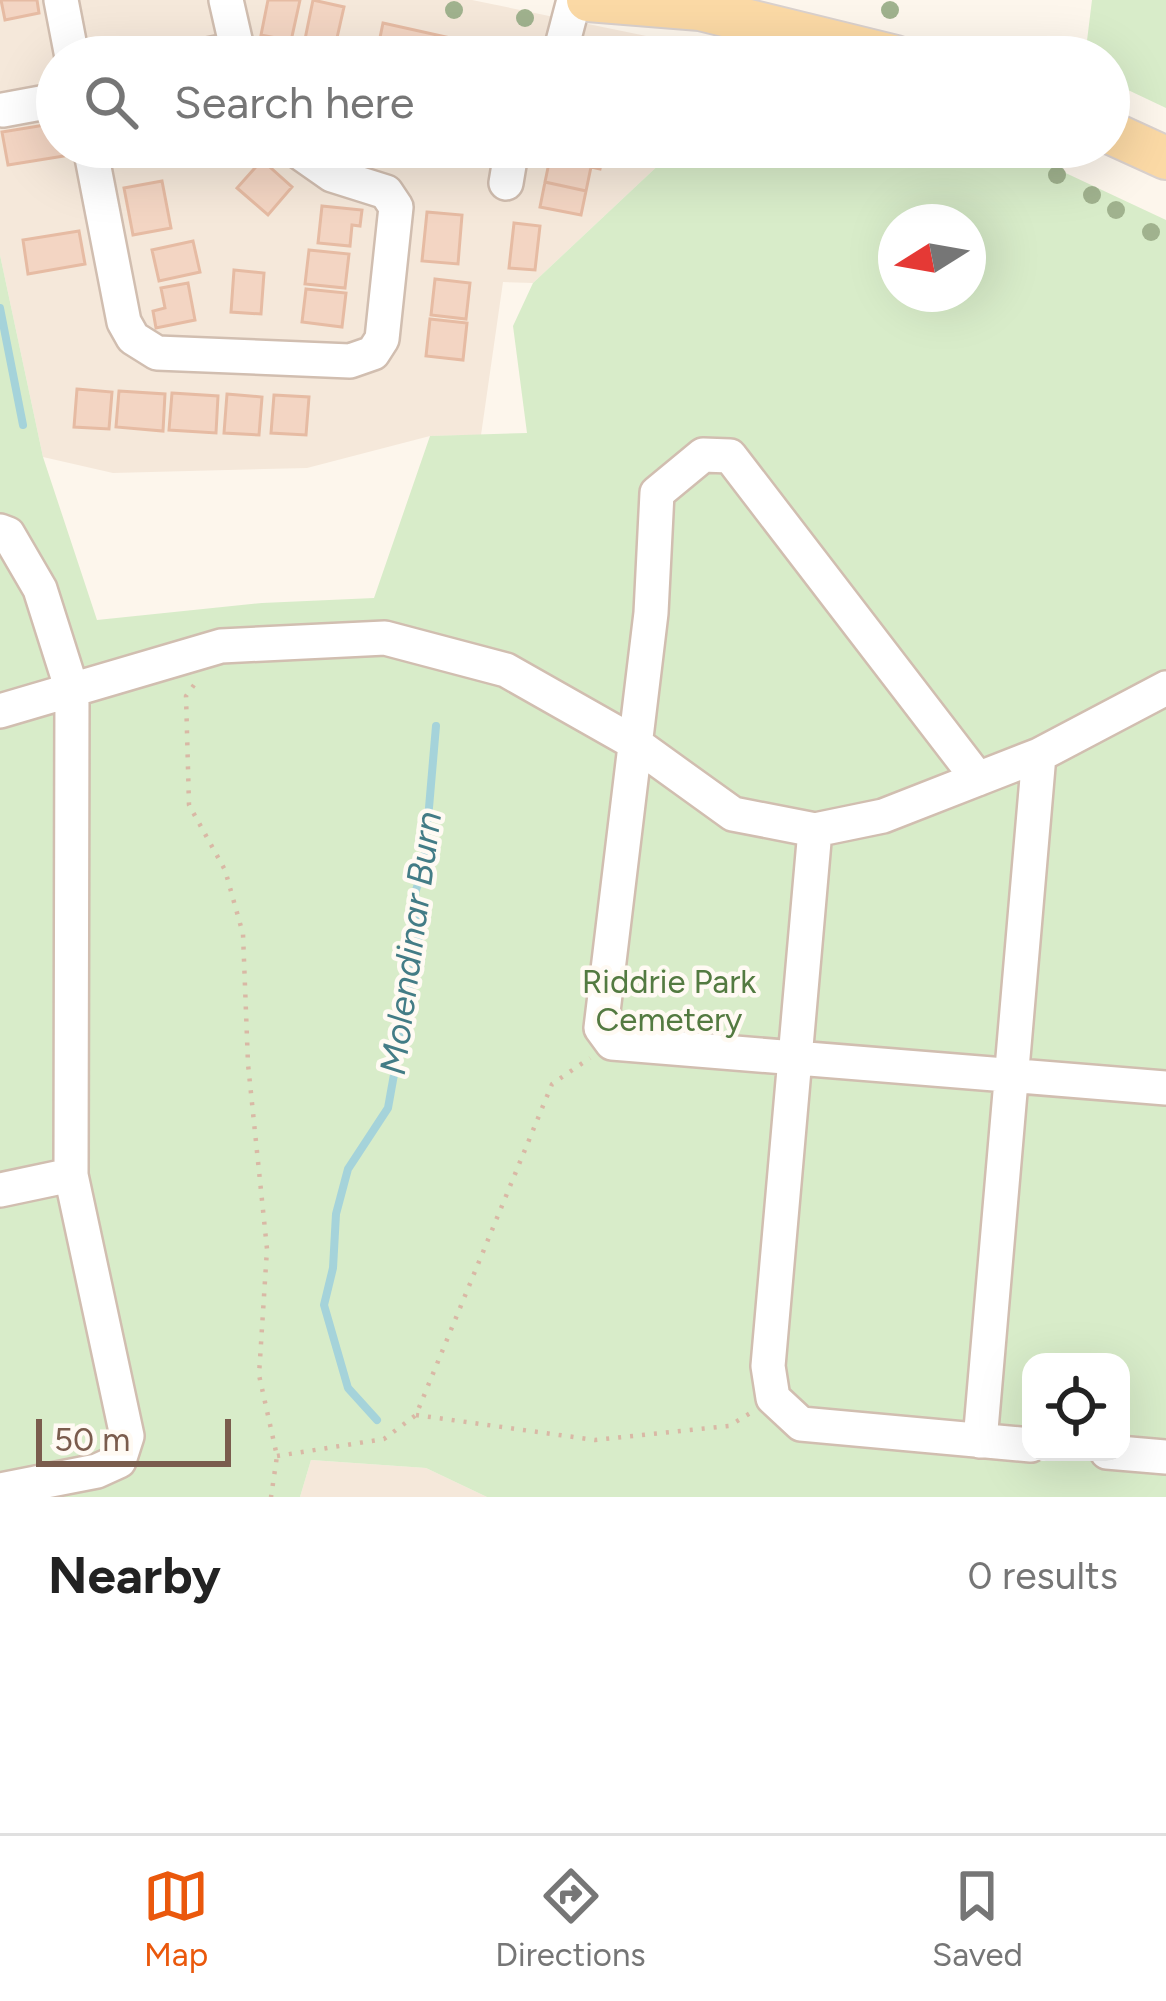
<!DOCTYPE html>
<html lang="en">
<head>
<meta charset="utf-8">
<style>
	body { margin:0; font-family:Figtree,sans-serif; background:#f6f6f6; color:#222 }
	.controls { position:absolute; right:36px; bottom:36px; display:grid; overflow:hidden; border-radius:24px; box-shadow:0 12px 48px #0002 }
	.controls button { width:108px; height:108px; display:grid; place-items:center; padding:0; border:0; border-bottom:3px solid #e0e0e0; background:#fff; color:#222; font:60px sans-serif }
	.compass { position:absolute; left:878px; top:204px; width:108px; height:108px; border-radius:50%; background:#fff; box-shadow:0 12px 48px #0002; rotate:259deg }
	.scale { position:absolute; left:36px; bottom:30px; width:195px; box-sizing:border-box; padding-left:12px; border:6px solid #7a5c4d; border-top:0; font-size:33px; line-height:42px; white-space:nowrap; color:#7a5c4d; -webkit-text-stroke:9px #fffaf3; paint-order:stroke }
	.list { margin:0; padding:0; list-style:none }
	h2 { display:flex; justify-content:space-between; align-items:center; height:156px; margin:0; padding:0 48px; font-size:51px }
	h2 small { font-size:39px; font-weight:400; color:#767676 }
	.icon { flex:none; width:66px; height:66px; fill:none; stroke:currentColor; stroke-width:2; stroke-linecap:round; stroke-linejoin:round }
	.map { position:relative; flex:none; width:1166px; height:1497px; overflow:hidden }
	.search { position:absolute; background:#fff; box-shadow:0 12px 48px #0002; left:36px; right:36px; top:36px; height:132px; display:flex; align-items:center; gap:30px; box-sizing:border-box; padding:0 42px; border-radius:66px; color:#767676; font-size:45px }
	.sheet { height:336px; background:#fff }
	nav { display:flex; justify-content:space-around; align-items:center; box-sizing:border-box; height:168px; border-top:3px solid #e0e0e0; background:#fff; font-size:33px; color:#767676 }
	nav a { display:grid; justify-items:center; gap:6px }
	nav .on { color:#ea580c }
	.map>svg:first-child { display:block }
	.residential { fill:#f5e8da }
	.green { fill:#d8ecc9; fill-rule:evenodd }
	.lines { fill:none; stroke-linecap:round; stroke-linejoin:round }
	.stream { stroke:#a5d3da; stroke-width:8 }
	.building { fill:#f3d5c3; stroke:#e6bba3; stroke-width:3 }
	.minor-casing { stroke:#d1beb0; stroke-width:38 }
	.major-casing { stroke:#dad1cd; stroke-width:46 }
	.path { stroke:#d9b8a5; stroke-width:4.5; stroke-dasharray:3 9; stroke-linecap:butt }
	.minor { stroke:#fff; stroke-width:33 }
	.major { stroke:#fbd9a5; stroke-width:42 }
	.tree { fill:#a0b28e }
	.labels { text-anchor:middle; stroke-width:9; stroke-linejoin:round; paint-order:stroke }
	.park-label { font-size:33px; fill:#537a41; stroke:#fffaf3 }
	.water-label { font-size:36px; font-style:italic; fill:#437c86; stroke:#fffaf3 }
</style>
</head>
<body>
<div class="map">
<svg width="1166" height="1497" viewBox="0 0 1166 1497">
	<rect width="100%" height="100%" fill="#fdf6ec"/>
	<path class="residential" d="M0,0H472L719,51L717,57H57V147H672L665,159L533,283L503,282L481,435L430,436L307,468L113,473L43,457L0,255Z
		M311,1460L426,1468L487,1497H300Z"/>
	<path class="green" d="M1092,0H1166V108L1109,81V57H1085Z
		M672,147H1010L1166,220V1497H487L426,1468L311,1460L300,1497H51L49,1489L0,1497V255L43,457L97,620L262,603L374,598L430,436L527,433L513,326L533,283L665,159ZM896,222H968V294H896ZM1031,1362H1121V1452H1031Z"/>
	<g class="lines">
		<path class="stream" d="M0,308L23,425
			M377,1420L348,1388L324,1305L333,1268L336,1214L348,1169L388,1108L419,935L415,893L424,866L436,726"/>
	</g>
	<path class="building" d="M1,0H37L39,13L5,20Z
		M268,0H300L291,41L261,35Z
		M313,0L344,7L334,51L304,44Z
		M383,23L513,52L512,57H376Z
		M623,49L658,57H621Z
		M57,123V147H63L64,156L8,165L2,132Z
		M116,147H155L157,156L119,163Z
		M562,147H605L600,169L559,160Z
		M550,158L591,167L586,191L545,182Z
		M262,160L292,187L268,215L237,188Z
		M162,181L171,228L133,235L124,188Z
		M545,182L586,191L581,215L540,207Z
		M322,206L362,210L360,226L352,225L350,246L318,243Z
		M427,212L462,215L458,264L422,261Z
		M514,223L540,226L535,270L509,268Z
		M79,231L85,264L28,274L23,240Z
		M193,241L200,272L159,281L152,250Z
		M309,250L349,254L345,288L305,284Z
		M234,270L264,273L261,314L231,312Z
		M435,279L470,283L466,319L431,315Z
		M188,283L195,320L156,328L153,311L165,308L161,288Z
		M306,289L346,293L342,327L302,322Z
		M430,319L467,323L463,360L426,356Z
		M77,389L112,392L109,429L74,427Z
		M119,391L165,394L163,431L116,427Z
		M172,393L218,396L216,433L169,430Z
		M227,394L262,397L259,435L224,433Z
		M274,395L309,397L306,435L271,433Z"/>
	<g class="lines">
		<defs>
			<path id="minor" d="M61,0L72,57
				M226,0L239,57
				M197,57L236,49
				M559,57L574,0
				M3,110L57,100
				M90,147L124,322L133,338L157,353L350,361L373,353L382,339L396,207L386,192L332,175L292,147
				M506,183L512,147
				M0,531L8,534L40,589L72,690L71,1175L127,1436L119,1461L97,1471L0,1490
				M0,711L221,646L385,638L506,670L633,742L733,814L815,830L883,816L1039,755L1166,688
				M978,779L730,456L703,455L657,493L651,613L601,1028L612,1043L1166,1088
				M815,830L768,1366L773,1398L801,1424L1031,1445
				M0,1190L71,1175
				M980,1441L1039,755
				M1107,1452L1166,1457"/>
			<path id="major" d="M588,0L700,9L896,57
				M1109,132L1166,158"/>
		</defs>
		<use href="#minor" class="minor-casing"/>
		<use href="#major" class="major-casing"/>
		<path class="path" d="M194,685L186,696L189,805L225,870L243,934L248,1064L267,1249L259,1375L277,1456L271,1497
			M416,1415L595,1440L729,1426L752,1412
			M277,1456L384,1439L416,1415L552,1084L590,1058"/>
		<use href="#minor" class="minor"/>
		<use href="#major" class="major"/>
	</g>
	<g class="tree">
		<circle cx="454" cy="10" r="9"/>
		<circle cx="890" cy="10" r="9"/>
		<circle cx="525" cy="18" r="9"/>
		<circle cx="1057" cy="175" r="9"/>
		<circle cx="1092" cy="195" r="9"/>
		<circle cx="1116" cy="210" r="9"/>
		<circle cx="1151" cy="232" r="9"/>
	</g>
	<g class="labels">
		<g class="park-label">
			<text x="669" y="993">Riddrie Park<tspan x="669" dy="38">Cemetery</tspan></text>
		</g>
		<g class="water-label">
			<text transform="translate(410 943) rotate(-82)" y="13">Molendinar Burn</text>
		</g>
	</g>
</svg>
<div class="controls">
<button><svg class="icon" aria-label="locate" viewBox="0 0 24 24"><circle cx="12" cy="12" r="6"/><path d="M12 2v4M12 18v4M2 12h4M18 12h4"/></svg></button>
</div>
<svg class="compass" viewBox="-18 -18 36 36"><path d="M0-13l5 13h-10z" fill="#e53935"/><path d="M0 13l5-13h-10z" fill="#767676"/></svg>
<div class="scale">50 m</div>
<div class="search"><svg class="icon" aria-label="search" viewBox="0 0 24 24"><circle cx="10" cy="10" r="6"/><path d="M15 15l6 6"/></svg>Search here</div>
</div>
<section class="sheet">
<h2>Nearby<small>0 results</small></h2>
<ul class="list">
</ul>
</section>
<nav>
<a class="on"><svg class="icon" aria-label="map" viewBox="0 0 24 24"><path d="M3 6l6-2 6 2 6-2v14l-6 2-6-2-6 2zM9 4v14M15 6v14"/></svg>Map</a>
<a><svg class="icon" aria-label="directions" viewBox="0 0 24 24"><path d="M12 3l9 9-9 9-9-9zM9 14v-3h6M13 9l2 2-2 2"/></svg>Directions</a>
<a><svg class="icon" aria-label="saved" viewBox="0 0 24 24"><path d="M7 4h10v16l-5-4-5 4z"/></svg>Saved</a>
</nav>
</body>
</html>
